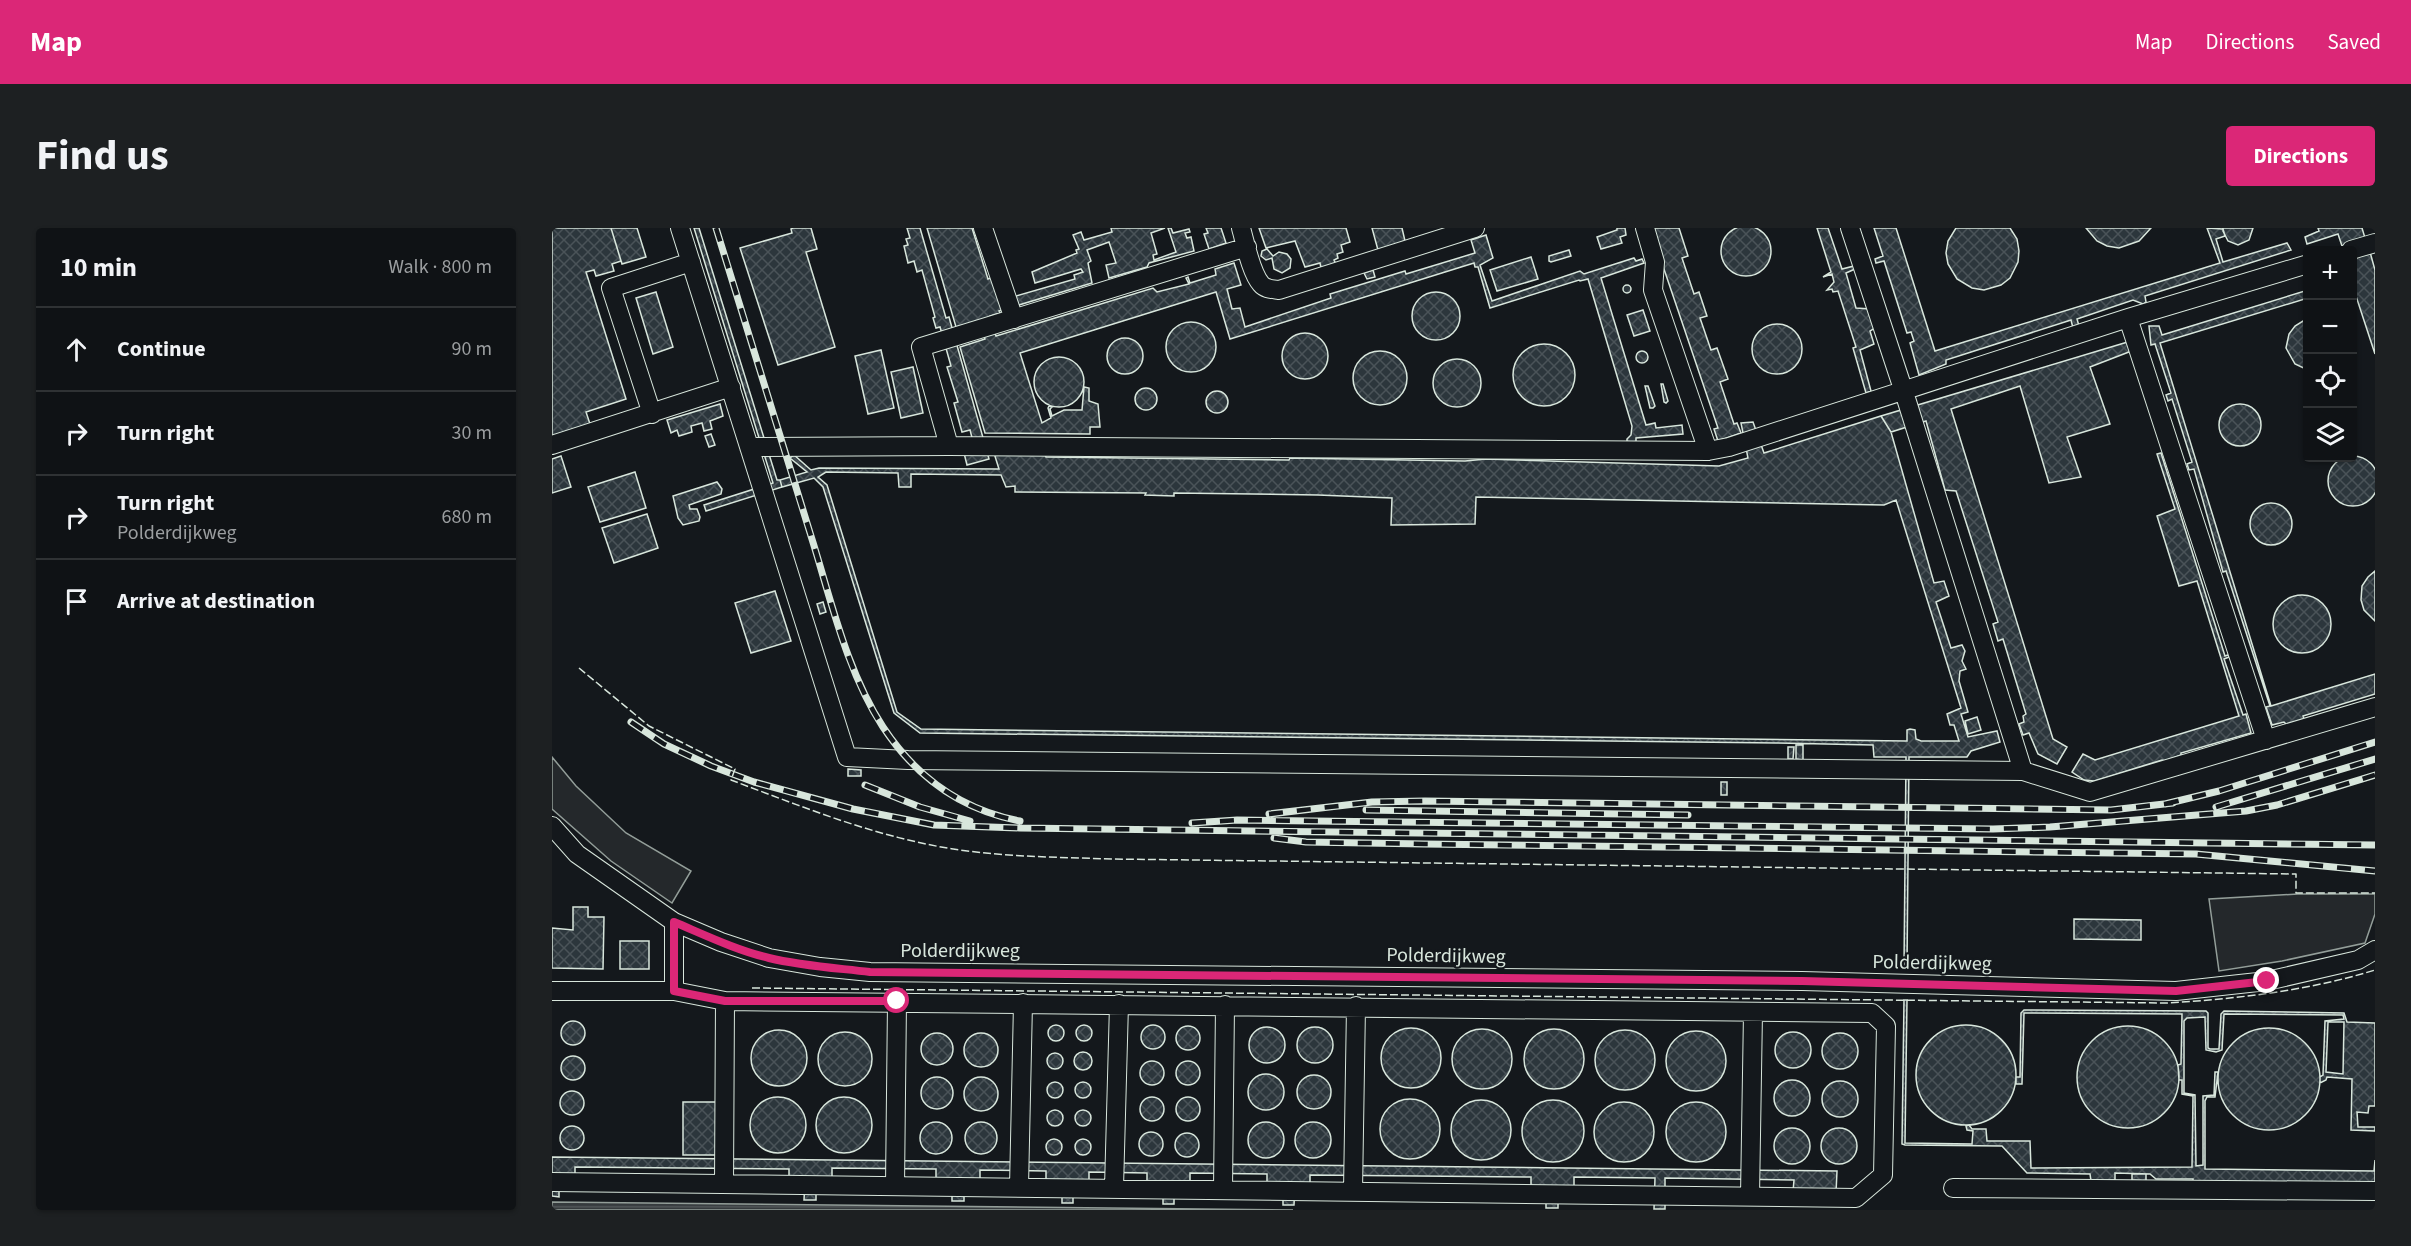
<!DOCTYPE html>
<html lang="en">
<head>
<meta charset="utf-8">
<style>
	body { margin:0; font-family:"Source Sans 3",sans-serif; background:#1d2022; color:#f1f3f6 }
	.controls { position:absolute; right:18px; top:18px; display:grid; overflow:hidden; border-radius:6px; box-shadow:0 2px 4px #0004 }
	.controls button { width:54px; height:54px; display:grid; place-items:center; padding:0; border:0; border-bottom:2px solid #2f3234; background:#0f1215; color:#f1f3f6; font:30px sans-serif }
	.stop { position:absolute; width:18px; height:18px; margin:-14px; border:4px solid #db2777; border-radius:50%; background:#fff }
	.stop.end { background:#db2777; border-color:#fff; box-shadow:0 2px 6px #0008 }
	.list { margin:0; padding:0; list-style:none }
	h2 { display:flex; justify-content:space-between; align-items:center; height:78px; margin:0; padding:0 24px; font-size:26px }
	h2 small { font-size:20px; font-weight:400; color:#9b9ea0 }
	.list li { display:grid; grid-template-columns:39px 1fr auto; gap:18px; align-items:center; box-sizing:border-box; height:84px; padding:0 24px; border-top:2px solid #2f3234 }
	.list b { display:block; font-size:22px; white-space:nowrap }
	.list p { margin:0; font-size:20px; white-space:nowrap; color:#9b9ea0 }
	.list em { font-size:20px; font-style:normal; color:#9b9ea0 }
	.icon { flex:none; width:33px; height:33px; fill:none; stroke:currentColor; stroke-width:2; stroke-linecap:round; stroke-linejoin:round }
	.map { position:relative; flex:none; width:1823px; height:982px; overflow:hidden; border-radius:6px }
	header { display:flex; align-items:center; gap:36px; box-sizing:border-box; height:84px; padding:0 30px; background:#db2777; color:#fff }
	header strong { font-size:28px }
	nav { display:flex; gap:33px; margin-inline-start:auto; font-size:21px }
	.intro { display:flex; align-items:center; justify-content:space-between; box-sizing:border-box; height:144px; padding:0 36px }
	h1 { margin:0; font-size:42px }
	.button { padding:15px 27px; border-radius:6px; background:#db2777; color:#fff; font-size:21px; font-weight:700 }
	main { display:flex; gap:36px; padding:0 36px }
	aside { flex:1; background:#0f1215; border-radius:6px; box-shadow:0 2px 4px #0004 }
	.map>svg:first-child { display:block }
	.parking { fill:#24282b; stroke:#939e99; stroke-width:1.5 }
	.water { fill:url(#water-rules); stroke:#939e99; stroke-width:1.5 }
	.building { fill:url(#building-cross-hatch); stroke:#d8e6dc; stroke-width:1.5; fill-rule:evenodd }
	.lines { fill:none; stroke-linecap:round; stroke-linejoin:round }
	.minor-casing { stroke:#d8e6dc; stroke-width:20 }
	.minor { stroke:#14181c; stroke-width:18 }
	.rail-casing { stroke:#d8e6dc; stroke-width:7 }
	.rail { stroke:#14181c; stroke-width:4.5; stroke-dasharray:14; stroke-linecap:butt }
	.fence { stroke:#d8e6dc; stroke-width:1.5; stroke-dasharray:8 3; stroke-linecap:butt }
	.route { stroke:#db2777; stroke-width:8 }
	.labels { text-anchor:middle; stroke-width:4.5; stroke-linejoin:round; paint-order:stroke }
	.street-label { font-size:20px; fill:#d8e6dc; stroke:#14181c }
</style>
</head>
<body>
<header>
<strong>Map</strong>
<nav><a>Map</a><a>Directions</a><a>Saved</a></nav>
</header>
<div class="intro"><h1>Find us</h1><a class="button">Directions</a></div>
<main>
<aside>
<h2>10 min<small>Walk · 800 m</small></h2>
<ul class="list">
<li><svg class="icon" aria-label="ahead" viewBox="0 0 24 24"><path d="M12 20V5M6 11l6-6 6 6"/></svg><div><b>Continue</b></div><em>90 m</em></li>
<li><svg class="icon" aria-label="right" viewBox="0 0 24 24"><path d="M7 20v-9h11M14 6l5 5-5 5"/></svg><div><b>Turn right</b></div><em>30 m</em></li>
<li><svg class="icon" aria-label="right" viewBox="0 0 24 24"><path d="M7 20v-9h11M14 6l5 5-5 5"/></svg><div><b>Turn right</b><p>Polderdijkweg</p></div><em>680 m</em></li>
<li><svg class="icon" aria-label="arrive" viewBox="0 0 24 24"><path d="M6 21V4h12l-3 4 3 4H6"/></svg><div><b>Arrive at destination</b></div></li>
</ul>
</aside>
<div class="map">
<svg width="1823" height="982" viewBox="0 0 1823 982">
	<defs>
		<pattern id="water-rules" width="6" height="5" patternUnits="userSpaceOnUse" patternTransform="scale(1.5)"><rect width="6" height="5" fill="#363b3e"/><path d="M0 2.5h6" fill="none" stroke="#525759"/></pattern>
		<pattern id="building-cross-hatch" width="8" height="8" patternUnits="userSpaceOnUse" patternTransform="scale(1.5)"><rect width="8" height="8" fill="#2c363c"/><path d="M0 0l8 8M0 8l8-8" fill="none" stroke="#4a5358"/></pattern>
	</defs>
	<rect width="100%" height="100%" fill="#14181c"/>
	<path class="parking" d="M0,529L24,558L74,605L139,643L120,675L59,633L0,581Z
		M1746,666H1823V686L1813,715L1730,733L1667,743L1657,671Z"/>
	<path class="water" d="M0,974L741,982H0Z"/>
	<path class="building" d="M1169 23a25 25 0 1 1 50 0a25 25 0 1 1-50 0Z
		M0,0H59L69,33L60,36L62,43L44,48L42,42L34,44L74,171L34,184L38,196L0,208Z
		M59,0H85L94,29L70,36Z
		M142,0H147L225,252H228L230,259L154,283L152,277L221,255Z
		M259,0L265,21L254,24L283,119L226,137L188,20L240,5L239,1L241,0Z
		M355,0H368L394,90L397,89L437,231L415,237L412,225L423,221L418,202L410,204L402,175L406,174L395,139L399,138L388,99L384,100L381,90L383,89L370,42L365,44L362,33L356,35L352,18L356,17L354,11L358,10Z
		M375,0H420L436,51L439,50L447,73L523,51L522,47L531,44L529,41L483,55L480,44L525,25L524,22L527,21L521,7L529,4L532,12L560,4L559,0H613L599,5L605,26L601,27L602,32L624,24L616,0H619L621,5L637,1L638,4L633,5L635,10L639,9L642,23L597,35L595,39L557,50L554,37L564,35L557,14L535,22L539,33L536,35L540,55L447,83L448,85L438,88L439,92L404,99Z
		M654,0H669L674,15L657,21L652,6L656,5Z
		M707,0H794L798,14L789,17L791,24L785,26L786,30L782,32L784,36L769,40L768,35L753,39L743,13L714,20Z
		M820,0H850L853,13L826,22Z
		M1065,0H1073L1074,7L1068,9L1070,15L1049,21L1045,9L1065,2Z
		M1098,0H1127L1136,28L1130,30L1142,66L1147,64L1155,88L1148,90L1159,122L1165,120L1176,151L1168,154L1182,196L1185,195L1189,205L1166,213L1162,201L1166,200Z
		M1265,0H1276L1290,41L1302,38L1303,41L1294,45L1304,80L1318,81L1323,100L1318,103L1322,116L1308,122L1319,163L1314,165L1301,120L1304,119L1286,63L1281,64L1280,61L1275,62L1282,54L1280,46L1271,49L1279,44Z
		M1322,0H1344L1383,123L1668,35L1655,0L1671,1L1673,8L1664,11L1671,34L1735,15L1739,22L1593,68L1594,74L1591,76L1581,72L1525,91L1527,98L1521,100L1519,92L1416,125L1394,132V136L1367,147L1358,115L1362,113L1359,104L1355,105L1332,33L1324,35L1323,31L1331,28Z
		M1404,0H1458L1465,11L1467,23L1466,34L1458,50L1449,57L1432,62L1420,60L1405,51L1396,36L1394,25L1396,13Z
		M1534,0H1599L1587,13L1567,20L1555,18L1545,13Z
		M1701,0L1697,12L1686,17L1676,13L1671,3V0Z
		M1766,0H1810L1813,10L1790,18L1786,6L1755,16L1753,9L1767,3Z
		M934,7L941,30L928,37L940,73L1028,43L1032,46L1082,30L1084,33L1090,31L1092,35L1049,50L1094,197L1103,195L1104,200L1130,197L1131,206L1084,210V215H1075V211L1079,207L1080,198L1036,51L1028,53L1027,52L938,80L926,39H923L922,35L678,111L664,64L468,125L490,195L499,190L496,180L497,178L500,179L498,181L500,188L512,182H530L532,159L537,160V173L546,176L548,199H538V206L433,205L408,119L433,111L432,108L443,105L444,108L601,60L605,64L637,56L634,50L636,49L638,55L664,47L663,41L682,35L689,57L675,61L680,81L688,80L693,99L779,70L778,66L853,43L854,46L923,25L919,12Z
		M715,21L721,28L727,24L735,26L739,31L738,40L730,45L722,41L720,30L714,32L709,28L710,23Z
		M1017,22L1019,28L999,34L997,33V28Z
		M1818,24L1823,42V126L1800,56V32Z
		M979,29L986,51L945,63L938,42Z
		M821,42L823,49L815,51L812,45Z
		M1071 61a4 4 0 1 1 8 0a4 4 0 1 1-8 0Z
		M1756,62V70L1608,115L1719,478L1823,446V466L1751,488L1752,491L1735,497L1732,494L1720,497L1714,479L1718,478L1674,343L1671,344L1642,241L1637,242L1635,236L1640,234L1620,171L1616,173L1614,167L1619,165L1603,116L1599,117L1597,98H1607L1610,107Z
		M104,64L121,119L101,126L84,70Z
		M860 88a24 24 0 1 1 48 0a24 24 0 1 1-48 0Z
		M1091,82L1098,103L1082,108L1075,87Z
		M1751,93H1756V142L1743,136L1734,120L1737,106L1743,98Z
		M614 119a25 25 0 1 1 50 0a25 25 0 1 1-50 0Z
		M1200 121a25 25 0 1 1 50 0a25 25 0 1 1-50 0Z
		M730 128a23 23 0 1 1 46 0a23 23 0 1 1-46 0Z
		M555 128a18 18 0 1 1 36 0a18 18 0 1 1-36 0Z
		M1579,113L1582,122L1538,139L1558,196L1515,209L1529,249L1497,255L1468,158L1399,181L1501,511L1515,519L1505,536L1486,526L1477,505L1471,507L1467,496L1472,494L1471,488L1474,486L1451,411L1446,413L1441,396L1446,394L1404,263L1393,262L1374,193L1339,204L1329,188Z
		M961 147a31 31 0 1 1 62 0a31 31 0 1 1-62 0Z
		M329,122L342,180L316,186L303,128Z
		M1084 129a6 6 0 1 1 12 0a6 6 0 1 1-12 0Z
		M801 150a27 27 0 1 1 54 0a27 27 0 1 1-54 0Z
		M482 154a25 25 0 1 1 50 0a25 25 0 1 1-50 0Z
		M881 155a24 24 0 1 1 48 0a24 24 0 1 1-48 0Z
		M361,139L371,185L349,190L339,144Z
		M1109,156H1111L1116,173L1114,175L1112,174Z
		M1093,158H1096L1103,178L1101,180H1098Z
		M583 171a11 11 0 1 1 22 0a11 11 0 1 1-22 0Z
		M654 174a11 11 0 1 1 22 0a11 11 0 1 1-22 0Z
		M1667 197a21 21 0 1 1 42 0a21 21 0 1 1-42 0Z
		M168,176L171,188L158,193L160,201L152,203L150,195L139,198L140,204L127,208L125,202L119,205L115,192Z
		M1329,188L1339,204L1382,355L1392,353L1397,368L1384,374L1399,420L1410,417L1413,423L1410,433L1414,441L1408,443L1407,453L1416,484L1409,486L1416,509L1445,503L1448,514L1419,523L1415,529H1357L1355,739H1352L1354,529H1322L1321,517L1224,515L368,505L342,485L271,259L262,250L230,259L228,252L255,244L238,230L242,227L259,242L267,240L447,241L442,225L493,226L494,229L737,232L738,230L913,233L934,231L1167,238L1196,230L1189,195L1201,194L1212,225ZM274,244L346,245L347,259H359V246L449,247L454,259L463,258V264L594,265L593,267L622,268V265L766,267L840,270L839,297L923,296L924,269L1332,277L1344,272L1409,480L1395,486L1398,497H1402L1407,513H1369L1364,511L1363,502L1358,501L1355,502V513L369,501L345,484L275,257L266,249Z
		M159,206L163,217L157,219L153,208Z
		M1609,225L1673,428L1676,427L1677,429L1672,431L1691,487L1694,486L1699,505L1629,525V527L1613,533L1610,532L1542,553L1532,552L1520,544L1531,526L1543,532L1687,488L1645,353L1627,358L1605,288L1623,281L1605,226Z
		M9,228L19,259L0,265V231Z
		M1776 253a25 25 0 1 1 50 0a25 25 0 1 1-50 0Z
		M83,244L94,280L48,294L36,259Z
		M165,254L170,261L169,266L137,277L138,281H145L148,289L147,293L131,297L126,290L121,268Z
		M1698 296a21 21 0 1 1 42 0a21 21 0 1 1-42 0Z
		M95,286L106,320L62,335L50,300Z
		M1823,343V393L1812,382L1809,372L1810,358L1816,349Z
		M223,363L239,413L199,425L183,375Z
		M1721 396a29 29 0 1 1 58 0a29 29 0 1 1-58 0Z
		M271,374L274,384L268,386L265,376Z
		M1425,489L1429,502L1416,506L1413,493Z
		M1244,517H1251V532L1244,531Z
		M1236,519H1242L1241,531H1236Z
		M296,541L309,542V548H296Z
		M1169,554H1175V567H1169Z
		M21,679H36V689H52L51,741L0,740V700L21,702Z
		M1522,691L1589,692V712L1522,711Z
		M68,713H97V741H68Z
		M1352,772H1355L1353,915L1420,916L1421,903L1415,902L1414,898L1417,897L1420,901H1434L1435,913H1478L1479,940L1640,939L1641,868L1630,866V852H1627L1626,837L1629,836L1630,786L1472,785L1470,856H1464V849H1468L1469,785L1472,782L1654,783L1656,785V820L1658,821H1667L1669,786L1672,783L1792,785L1795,794L1823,795V878H1817L1816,885L1805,884L1806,899H1823V903L1799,902L1800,851L1775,849L1774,852L1768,855V849L1771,847L1773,793L1792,791L1791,787L1672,786L1670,822L1664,824L1654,822L1653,789L1635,790L1632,793V865L1643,867L1644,938L1651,937V868L1662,867L1663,844H1666L1663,869H1655L1653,873V941L1822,943L1823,932V956H1641V951H1604L1598,946L1563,945V952L1539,953L1538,946L1475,945L1450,918L1353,917L1350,916ZM1776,794H1792L1791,846L1774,844Z
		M9 805a12 12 0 1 1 24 0a12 12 0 1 1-24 0Z
		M496 805a8 8 0 1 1 16 0a8 8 0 1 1-16 0Z
		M589 809a12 12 0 1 1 24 0a12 12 0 1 1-24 0Z
		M524 805a8 8 0 1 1 16 0a8 8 0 1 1-16 0Z
		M1364 847a50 50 0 1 1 100 0a50 50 0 1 1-100 0Z
		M624 810a12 12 0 1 1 24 0a12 12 0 1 1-24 0Z
		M1525 849a51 51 0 1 1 102 0a51 51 0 1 1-102 0Z
		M697 817a18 18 0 1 1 36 0a18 18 0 1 1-36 0Z
		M745 817a18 18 0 1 1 36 0a18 18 0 1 1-36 0Z
		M829 830a30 30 0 1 1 60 0a30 30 0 1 1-60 0Z
		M1666 851a51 51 0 1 1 102 0a51 51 0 1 1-102 0Z
		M900 831a30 30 0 1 1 60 0a30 30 0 1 1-60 0Z
		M972 831a30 30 0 1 1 60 0a30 30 0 1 1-60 0Z
		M1043 832a30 30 0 1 1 60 0a30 30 0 1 1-60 0Z
		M199 830a28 28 0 1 1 56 0a28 28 0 1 1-56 0Z
		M1114 833a30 30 0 1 1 60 0a30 30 0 1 1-60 0Z
		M266 831a27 27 0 1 1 54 0a27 27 0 1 1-54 0Z
		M1223 822a18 18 0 1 1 36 0a18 18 0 1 1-36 0Z
		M369 821a16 16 0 1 1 32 0a16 16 0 1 1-32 0Z
		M1270 823a18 18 0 1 1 36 0a18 18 0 1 1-36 0Z
		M412 822a17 17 0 1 1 34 0a17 17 0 1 1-34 0Z
		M522 833a9 9 0 1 1 18 0a9 9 0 1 1-18 0Z
		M495 833a8 8 0 1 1 16 0a8 8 0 1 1-16 0Z
		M9 840a12 12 0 1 1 24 0a12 12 0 1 1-24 0Z
		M624 845a12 12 0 1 1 24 0a12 12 0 1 1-24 0Z
		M588 845a12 12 0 1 1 24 0a12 12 0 1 1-24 0Z
		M696 864a18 18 0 1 1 36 0a18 18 0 1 1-36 0Z
		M745 864a17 17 0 1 1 34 0a17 17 0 1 1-34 0Z
		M369 865a16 16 0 1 1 32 0a16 16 0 1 1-32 0Z
		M412 866a17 17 0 1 1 34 0a17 17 0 1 1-34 0Z
		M1222 870a18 18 0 1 1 36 0a18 18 0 1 1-36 0Z
		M1270 871a18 18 0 1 1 36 0a18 18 0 1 1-36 0Z
		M523 862a8 8 0 1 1 16 0a8 8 0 1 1-16 0Z
		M495 862a8 8 0 1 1 16 0a8 8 0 1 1-16 0Z
		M8 875a12 12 0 1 1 24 0a12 12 0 1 1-24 0Z
		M588 881a12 12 0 1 1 24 0a12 12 0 1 1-24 0Z
		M624 881a12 12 0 1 1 24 0a12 12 0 1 1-24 0Z
		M264 897a28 28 0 1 1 56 0a28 28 0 1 1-56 0Z
		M198 897a28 28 0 1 1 56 0a28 28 0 1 1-56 0Z
		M828 901a30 30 0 1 1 60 0a30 30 0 1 1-60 0Z
		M899 902a30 30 0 1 1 60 0a30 30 0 1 1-60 0Z
		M970 903a31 31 0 1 1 62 0a31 31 0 1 1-62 0Z
		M1042 904a30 30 0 1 1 60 0a30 30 0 1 1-60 0Z
		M1114 904a30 30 0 1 1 60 0a30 30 0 1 1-60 0Z
		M131,874H167V927H131Z
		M523 890a8 8 0 1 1 16 0a8 8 0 1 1-16 0Z
		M495 890a8 8 0 1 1 16 0a8 8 0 1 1-16 0Z
		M413 910a16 16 0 1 1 32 0a16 16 0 1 1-32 0Z
		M368 910a16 16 0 1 1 32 0a16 16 0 1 1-32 0Z
		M743 912a18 18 0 1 1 36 0a18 18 0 1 1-36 0Z
		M696 912a18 18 0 1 1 36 0a18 18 0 1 1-36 0Z
		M8 910a12 12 0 1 1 24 0a12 12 0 1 1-24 0Z
		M1222 918a18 18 0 1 1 36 0a18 18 0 1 1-36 0Z
		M1269 918a18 18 0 1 1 36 0a18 18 0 1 1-36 0Z
		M587 916a12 12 0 1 1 24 0a12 12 0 1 1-24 0Z
		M623 917a12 12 0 1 1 24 0a12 12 0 1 1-24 0Z
		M523 919a8 8 0 1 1 16 0a8 8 0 1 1-16 0Z
		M494 919a8 8 0 1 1 16 0a8 8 0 1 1-16 0Z
		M0,929L1285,943L1284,965L1241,964L1242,952L1113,950V981H1102L1103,950L1022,949V962H1006V980H994V961H979V949L758,947V959L743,958L742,977H731V958H715V946L638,945V957H622V976H611V957H595V945L537,944V956H521V975H510V956L494,955V943L428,942V955H412V973H400V955H384V941L280,940V953H264V972H252L253,953H237V941L23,939V950H7V969L0,968Z
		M1580,946H1594V953L1580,952Z"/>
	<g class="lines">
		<defs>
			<path id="minor" d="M128,0L295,529L356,532L1471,543L1538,564L1823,479
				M431,0L462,91
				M689,0C693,14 699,45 709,56C713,61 720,61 727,62L923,0
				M1093,0L1103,34L1101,62L1156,223
				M1298,0L1352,164L1471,543
				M1799,22L1823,15
				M1576,90L1714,512
				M100,186L59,60L139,34
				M0,217L179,159
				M397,218L369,119L695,19
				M197,219L397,218L1156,223L1177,219L1576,90L1756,36
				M0,598L25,626L122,694L169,714L217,730L268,739L318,744L1250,753L1624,763L1715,753L1806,732L1823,722
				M122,694V763
				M0,763H122L173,773L1320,785L1334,798L1331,947L1304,970L0,954
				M172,956L173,773
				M343,958L345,773
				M467,959L471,775
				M562,960L567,776
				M1401,960L1823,963
				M671,962L673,777
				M801,963L804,778
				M1198,968L1201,784"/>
		</defs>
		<use href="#minor" class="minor-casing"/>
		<use href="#minor" class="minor"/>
		<defs>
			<path id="rail" d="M164,0C196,103 227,205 259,308C279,371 294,442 331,499C364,549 410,582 468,593
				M79,494L112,516L159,538L202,554L301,581L382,597L468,600L1823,617
				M313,557L368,579L418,593
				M1613,576L1667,563L1823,514
				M1664,579L1823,531
				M814,582L1136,587
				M717,586L820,574L873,573L1559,582L1621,575
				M640,595L685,592L1441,601L1498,599L1694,583L1725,577L1823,547
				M722,610L754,614L872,616L1644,626L1823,643"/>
		</defs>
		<use href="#rail" class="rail-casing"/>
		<use href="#rail" class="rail"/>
		<path class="fence" d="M27,440L97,498L183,541L179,552C243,576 307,602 374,616C435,629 498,629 561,631L1744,646V665H1823
			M200,760L1614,775C1684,771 1755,763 1823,742"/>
	</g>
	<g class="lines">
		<path class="route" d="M345,773H173L122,763V694C153,707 184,722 217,730C250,738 285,740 318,744L1250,753L1624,763L1715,753"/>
	</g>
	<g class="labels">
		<g class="street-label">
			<text x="408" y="729">Polderdijkweg</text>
			<text transform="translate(894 727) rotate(1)" y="7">Polderdijkweg</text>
			<text transform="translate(1380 734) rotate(1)" y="7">Polderdijkweg</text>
		</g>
	</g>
</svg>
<div class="controls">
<button>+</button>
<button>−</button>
<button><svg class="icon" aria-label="locate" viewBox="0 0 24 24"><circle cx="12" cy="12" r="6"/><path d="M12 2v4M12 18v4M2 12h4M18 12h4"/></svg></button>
<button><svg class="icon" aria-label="layers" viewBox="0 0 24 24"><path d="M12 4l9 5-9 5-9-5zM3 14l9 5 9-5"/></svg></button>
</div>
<div class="stop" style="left:345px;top:773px"></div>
<div class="stop end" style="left:1715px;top:753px"></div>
</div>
</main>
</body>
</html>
